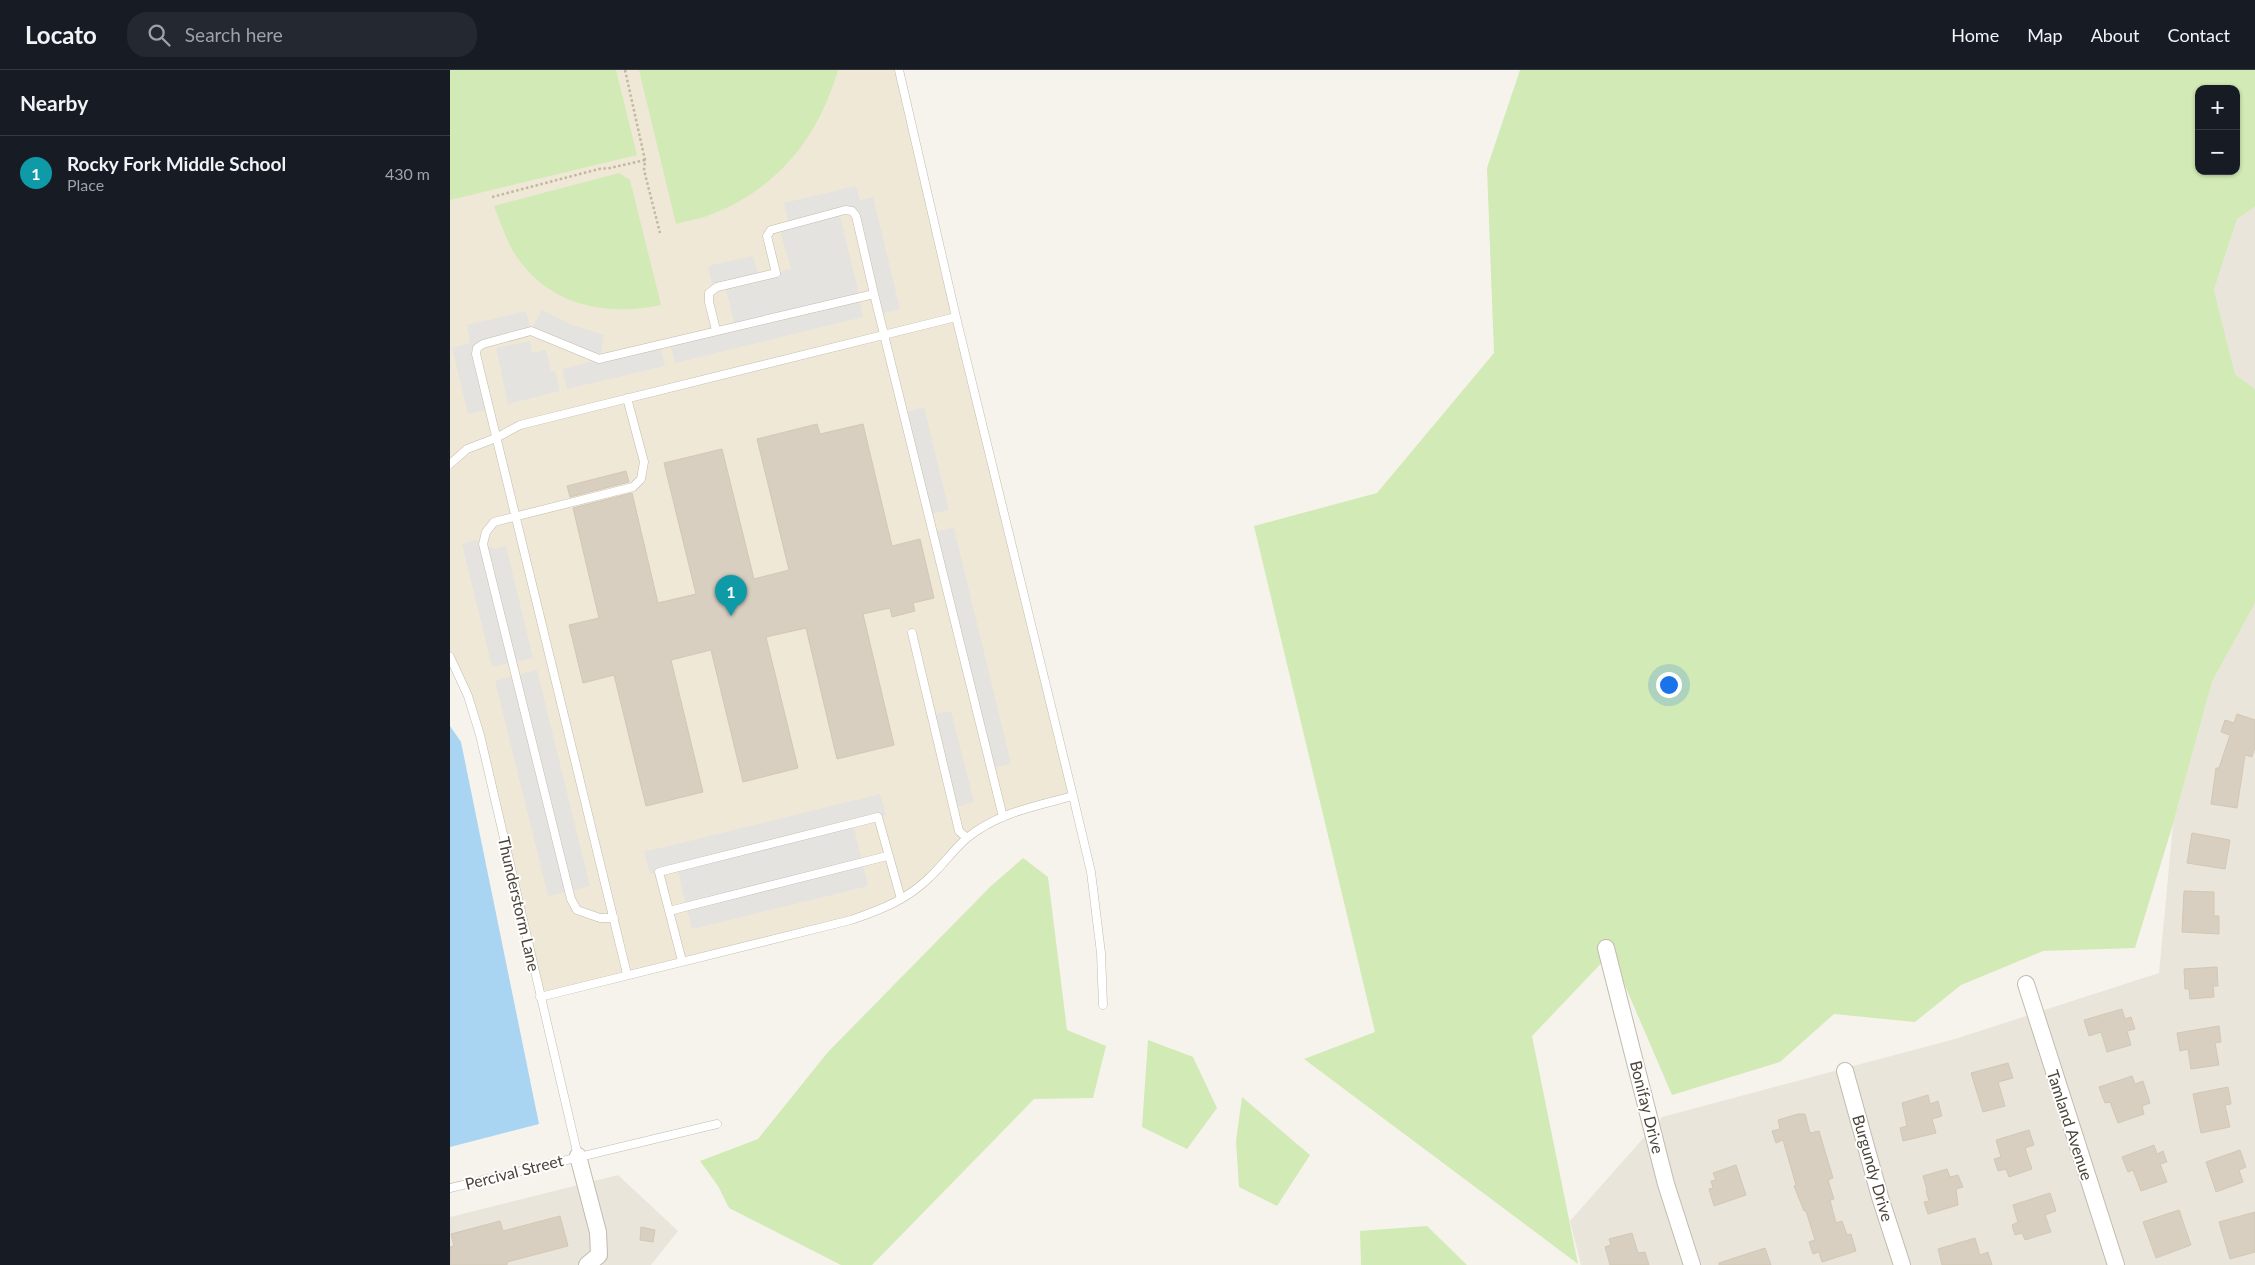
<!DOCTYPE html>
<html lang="en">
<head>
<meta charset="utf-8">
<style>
	body { margin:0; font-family:Lato,sans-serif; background:#242831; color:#f1f3f6 }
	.controls { position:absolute; right:15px; top:15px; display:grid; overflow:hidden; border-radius:10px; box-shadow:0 1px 4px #0004 }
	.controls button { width:45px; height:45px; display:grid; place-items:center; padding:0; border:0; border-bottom:1px solid #363941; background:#171b24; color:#f1f3f6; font:25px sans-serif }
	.you { position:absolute; left:1218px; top:614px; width:18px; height:18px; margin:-12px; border:4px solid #fff; border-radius:50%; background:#1a73e8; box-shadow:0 0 0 8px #1a73e833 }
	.badge { display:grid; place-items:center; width:32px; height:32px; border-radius:50%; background:#db2777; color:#fff; font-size:16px; font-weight:700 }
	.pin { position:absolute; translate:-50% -41px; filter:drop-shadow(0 1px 2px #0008) }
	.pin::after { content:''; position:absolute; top:26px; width:18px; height:15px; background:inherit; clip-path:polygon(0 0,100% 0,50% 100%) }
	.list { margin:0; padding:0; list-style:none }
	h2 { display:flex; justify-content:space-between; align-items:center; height:65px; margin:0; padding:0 20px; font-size:21px }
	h2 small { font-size:16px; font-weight:400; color:#9ea1a6 }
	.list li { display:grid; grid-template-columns:32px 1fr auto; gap:15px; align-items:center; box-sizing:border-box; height:75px; padding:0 20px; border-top:1px solid #363941 }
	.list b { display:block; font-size:19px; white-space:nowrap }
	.list p { margin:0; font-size:16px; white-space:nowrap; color:#9ea1a6 }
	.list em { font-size:16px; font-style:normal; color:#9ea1a6 }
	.icon { flex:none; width:28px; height:28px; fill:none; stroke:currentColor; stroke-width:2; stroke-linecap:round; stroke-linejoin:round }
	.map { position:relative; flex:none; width:1805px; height:1195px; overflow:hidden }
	header { display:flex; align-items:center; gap:30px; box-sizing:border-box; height:70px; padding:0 25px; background:#171b24; border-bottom:1px solid #363941 }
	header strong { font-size:24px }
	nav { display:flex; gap:28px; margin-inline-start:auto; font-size:18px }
	.search { width:350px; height:45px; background:#242831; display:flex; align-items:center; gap:12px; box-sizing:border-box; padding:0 18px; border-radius:20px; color:#9ea1a6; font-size:19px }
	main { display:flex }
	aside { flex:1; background:#171b24 }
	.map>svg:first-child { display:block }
	.residential { fill:#eae5da }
	.education { fill:#efe8d6 }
	.green { fill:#d2eab5; fill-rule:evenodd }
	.parking { fill:#e5e3e0 }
	.water { fill:#a9d4f2 }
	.building { fill:#d8cfc1; stroke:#d3c7b4 }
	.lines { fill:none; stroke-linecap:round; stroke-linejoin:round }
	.service-casing { stroke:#c2bbae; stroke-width:9 }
	.minor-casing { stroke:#c2bbae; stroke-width:18 }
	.path { stroke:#c4b79f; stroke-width:2.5; stroke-dasharray:2.5 2.5; stroke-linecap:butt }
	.service { stroke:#fff; stroke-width:8 }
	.minor { stroke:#fff; stroke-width:16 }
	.labels { text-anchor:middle; stroke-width:4; stroke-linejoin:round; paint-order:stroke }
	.street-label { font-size:16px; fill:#4b4439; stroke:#fff }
</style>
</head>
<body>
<header>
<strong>Locato</strong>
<div class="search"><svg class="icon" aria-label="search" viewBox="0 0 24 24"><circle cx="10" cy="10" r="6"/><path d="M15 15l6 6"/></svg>Search here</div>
<nav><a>Home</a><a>Map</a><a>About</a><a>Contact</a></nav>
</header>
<main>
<aside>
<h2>Nearby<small></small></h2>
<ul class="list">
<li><span class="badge" style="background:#0f9aa8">1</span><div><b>Rocky Fork Middle School</b><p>Place</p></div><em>430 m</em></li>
</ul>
</aside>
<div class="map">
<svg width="1805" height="1195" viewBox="0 0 1805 1195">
	<rect width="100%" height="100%" fill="#f6f3ec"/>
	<path class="residential" d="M1805,137V319L1785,304L1764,220L1787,149Z
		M1805,533V1195H1131L1120,1151L1212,1047L1505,969L1709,903L1723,754L1762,612Z
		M168,1105L228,1161L201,1195H0V1147Z"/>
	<path class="education" d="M0,0H448L623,726L573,740L517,768L451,829L401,850L90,927L30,665L0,587Z"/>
	<path class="green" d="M0,0H166L187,85L0,130Z
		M189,0H388C369,65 331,115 267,142C255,148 240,150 226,154Z
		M1070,0H1805V137L1787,149L1764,220L1785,304L1805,319V533L1762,612L1723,754L1685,878L1593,881L1511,915L1465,952L1384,944L1330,992L1222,1025L1161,883L1082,966L1128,1194L854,989L925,962L804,456L927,423L1044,283L1037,98ZM1749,19H1786V101H1749Z
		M169,103L180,110L211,235C154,247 96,235 63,181C55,167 50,151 44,136Z
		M573,788L598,807L617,960L656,976L643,1028L584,1029L422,1195H391L279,1138L268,1116L250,1091L308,1069L378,982L541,816Z
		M698,970L743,987L767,1038L737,1079L692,1057Z
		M792,1027L860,1085L827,1136L789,1117L786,1071Z
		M977,1156L1017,1195H911L910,1161Z"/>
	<path class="parking" d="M406,116L410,130L423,127L450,239L429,244L402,141L389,142L407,216L413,247L225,293L220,272L285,256L275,216L263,218L258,196L303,186L309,207L341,199L329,157L339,154L334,133Z
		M92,240L122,255L154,265L150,289L210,274L215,296L117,319L112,299L149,290L90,263L24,276L40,339L18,344L2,278L20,273L17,255L76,241L81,260Z
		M80,271L82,283L96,280L101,301H105L110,321L58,334L46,278Z
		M474,337L499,440L478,445L453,343Z
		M504,458L561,694L541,698L483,462Z
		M25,470L44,479L56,476L83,588L42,597L12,474Z
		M87,600L140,816L98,826L45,611Z
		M501,641L524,732L503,738L481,645Z
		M430,724L436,745L403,754L418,816L242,859L227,798L200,804L194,782Z"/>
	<path class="water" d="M0,656L11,672L89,1054L0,1077Z"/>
	<path class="building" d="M367,354L370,364L413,354L442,476L470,469L484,528L463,533L465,541L442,547L440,538L413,544L444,675L387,689L356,558L316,567L348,698L293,712L261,580L221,590L253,722L196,736L164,605L133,613L119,555L149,548L123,438L182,423L208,533L246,524L214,393L272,379L304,509L339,500L307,369Z
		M176,401L179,412L120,427L117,416Z
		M1787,644L1805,650V677L1802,687L1795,685L1787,738L1761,734L1766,698H1769L1780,665L1771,662L1775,650L1784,653Z
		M1742,763L1780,770L1775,799L1737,793Z
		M1734,821L1764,822V846H1769V864L1732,862Z
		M1767,897L1768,916H1763L1764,927L1740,929L1739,919H1735L1734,899Z
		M1672,939L1675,949L1681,947L1685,959L1677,961L1681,975L1657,982L1651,962L1639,966L1634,950Z
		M1769,956L1771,972L1765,973L1769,995L1741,999L1738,979L1730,981L1727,963Z
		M1558,993L1563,1008L1548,1012L1555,1036L1533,1042L1521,1003Z
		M1682,1006L1685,1014L1693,1011L1700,1033L1692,1036L1694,1044L1668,1053L1660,1032L1655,1033L1649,1017Z
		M1778,1017L1781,1034L1775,1035L1780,1057L1751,1063L1743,1024Z
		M1478,1025L1480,1034L1488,1031L1492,1046L1482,1049L1486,1063L1453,1071L1450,1058L1457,1056L1452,1033Z
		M1348,1044H1355L1360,1063L1369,1061L1383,1108L1378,1110L1384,1129L1380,1130L1386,1153L1392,1151L1397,1165L1401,1164L1406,1181L1372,1192L1369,1182L1363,1184L1359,1172L1365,1170L1356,1141H1354L1344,1116L1346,1115L1333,1070L1326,1073L1322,1061L1330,1059L1328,1050Z
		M1579,1060L1584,1075L1575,1078L1582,1099L1559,1107L1556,1099L1548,1101L1544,1089L1551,1087L1546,1070Z
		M1704,1075L1707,1084L1713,1081L1717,1092L1710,1094L1717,1112L1691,1121L1683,1100L1678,1102L1672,1087Z
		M1790,1080L1796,1097L1789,1100L1793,1112L1766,1122L1756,1092Z
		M1286,1095L1296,1125L1264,1136L1259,1119L1263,1118L1261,1111L1266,1110L1263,1103Z
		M1497,1099L1500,1107L1508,1105L1513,1117L1506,1119L1508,1135L1478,1144L1474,1132L1479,1131L1476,1121L1477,1120L1473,1106Z
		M1600,1123L1606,1141L1595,1145L1601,1162L1575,1170L1572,1163L1565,1165L1562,1155L1568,1152L1563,1135Z
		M1729,1140L1741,1175L1706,1188L1693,1152Z
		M1805,1142V1182L1780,1189L1769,1152Z
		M110,1146L118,1176L57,1192V1195H0V1177L4,1176L1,1164L50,1151L53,1161Z
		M191,1157L205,1160L203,1172L190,1170Z
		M1182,1163L1188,1183L1195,1182L1199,1195H1160L1155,1177L1161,1175L1159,1169Z
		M1525,1168L1530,1185L1538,1182L1542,1195H1492L1488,1179Z
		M1315,1178L1321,1195H1269V1193Z"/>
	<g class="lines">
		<defs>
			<path id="service" d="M449,0L506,247
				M266,260L259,232V223L267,217L326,203L317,166L321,160L395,140L402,141L406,146L424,224
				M0,394L17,379L46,368L70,355L506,247L623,726C586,736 547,743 517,768C503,780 493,795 480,807C457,830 430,840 401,850L90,927
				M462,563L509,761L517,768
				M0,587L18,626L30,665L128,1086
				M623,726L641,802L651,883L653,935
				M219,841L437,786
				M164,848H150L127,840L121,829L33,474L36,462L44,452L183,417L191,409L194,392L177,328
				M232,891L209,802L428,747L451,829
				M177,904L26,284L27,278L33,274L81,261L149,289L424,224L553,747
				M0,1118L267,1054"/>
			<path id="minor" d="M1156,878L1216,1114L1242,1195
				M1576,914L1666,1195
				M1395,1001L1430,1127L1452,1195
				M128,1086L148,1162L149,1185L137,1195"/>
		</defs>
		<use href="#service" class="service-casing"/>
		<use href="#minor" class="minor-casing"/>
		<path class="path" d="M175,0L195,90L194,100L210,163
			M42,127L149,99L160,98L195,90"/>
		<use href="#service" class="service"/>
		<use href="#minor" class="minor"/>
	</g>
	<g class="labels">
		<g class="street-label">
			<text transform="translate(69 834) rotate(77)" y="6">Thunderstorm Lane</text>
			<text transform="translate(1197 1037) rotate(76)" y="6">Bonifay Drive</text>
			<text transform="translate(1620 1055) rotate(72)" y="6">Tamland Avenue</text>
			<text transform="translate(1423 1098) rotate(74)" y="6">Burgundy Drive</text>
			<text transform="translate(64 1102) rotate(-14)" y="6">Percival Street</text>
		</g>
	</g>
</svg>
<div class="controls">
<button>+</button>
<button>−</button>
</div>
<div class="you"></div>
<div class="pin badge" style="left:281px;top:546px;background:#0f9aa8">1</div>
</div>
</main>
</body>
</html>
